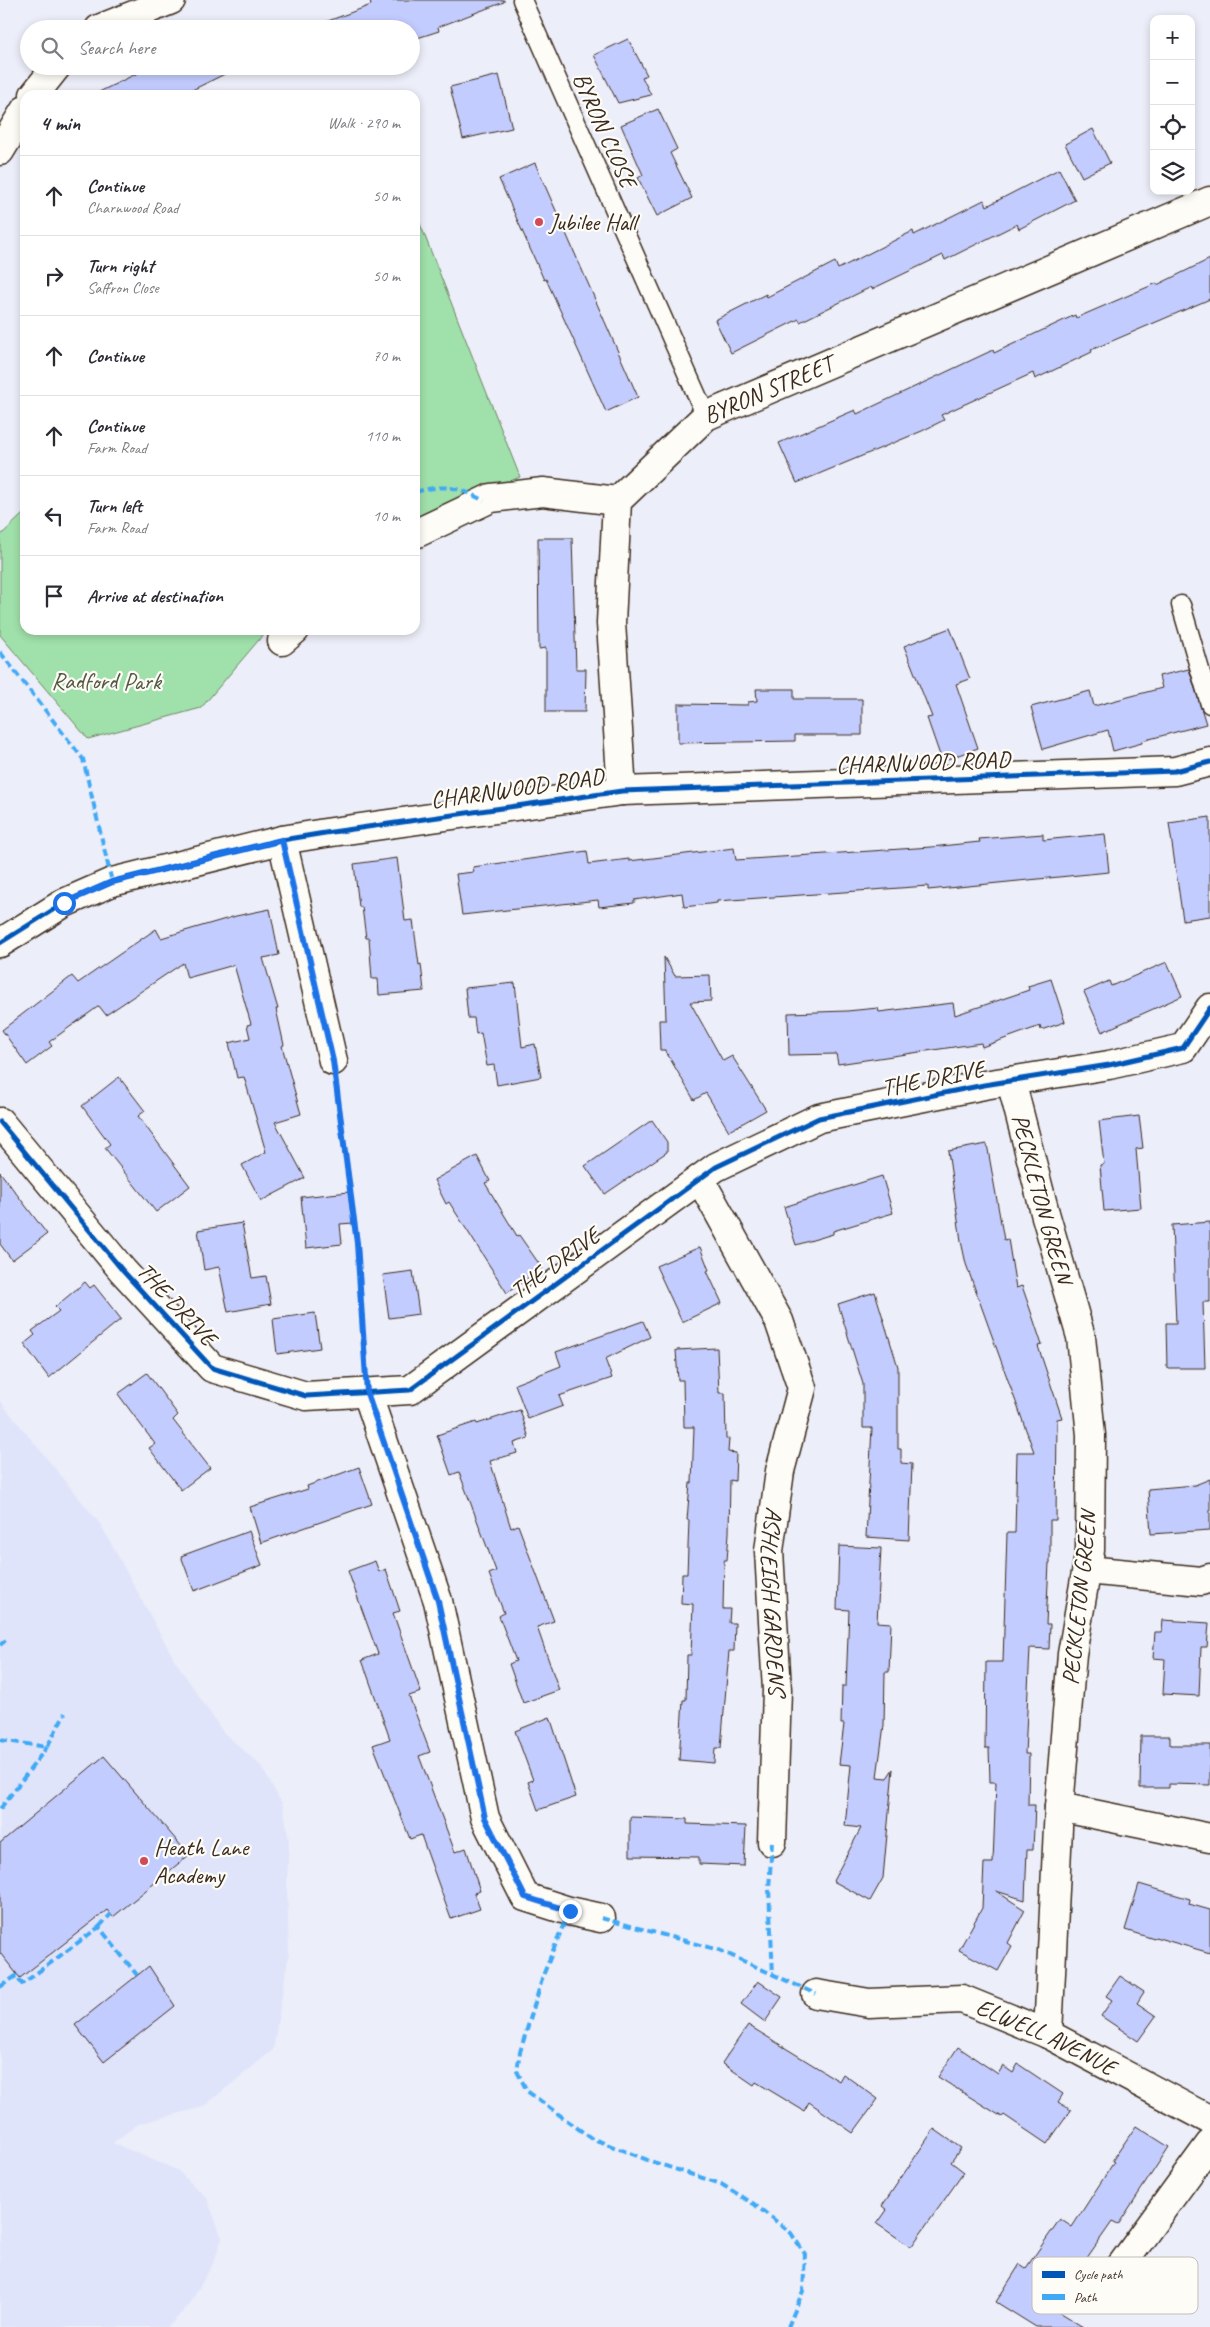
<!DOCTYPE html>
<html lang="en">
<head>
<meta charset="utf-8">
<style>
	body { margin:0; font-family:Caveat,sans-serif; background:#f2f2f3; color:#2b2b33 }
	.controls { position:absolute; right:15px; top:15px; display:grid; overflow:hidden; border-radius:10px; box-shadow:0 2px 8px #0003 }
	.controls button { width:45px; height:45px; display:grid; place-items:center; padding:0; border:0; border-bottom:1px solid #e1e1e2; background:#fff; color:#2b2b33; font:25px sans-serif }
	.stop { position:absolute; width:15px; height:15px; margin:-11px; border:4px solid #1a73e8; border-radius:50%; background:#fff }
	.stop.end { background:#1a73e8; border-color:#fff; box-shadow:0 1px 5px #0008 }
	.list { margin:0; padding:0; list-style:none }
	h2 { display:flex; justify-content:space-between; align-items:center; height:65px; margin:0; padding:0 20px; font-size:21px }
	h2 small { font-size:16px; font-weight:400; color:#7c7c81 }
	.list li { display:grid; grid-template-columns:32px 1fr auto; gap:15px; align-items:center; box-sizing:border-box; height:80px; padding:0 20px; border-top:1px solid #e1e1e2 }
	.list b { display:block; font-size:19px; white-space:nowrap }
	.list p { margin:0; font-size:16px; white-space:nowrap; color:#7c7c81 }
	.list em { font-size:16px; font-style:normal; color:#7c7c81 }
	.icon { flex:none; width:28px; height:28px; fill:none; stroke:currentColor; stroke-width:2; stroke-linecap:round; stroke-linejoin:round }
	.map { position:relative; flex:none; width:1210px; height:2327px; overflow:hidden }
	.search { position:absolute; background:#fff; box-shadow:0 2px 8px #0003; left:20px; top:20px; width:400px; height:55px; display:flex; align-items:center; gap:12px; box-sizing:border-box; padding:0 18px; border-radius:28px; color:#7c7c81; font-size:19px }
	.panel { position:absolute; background:#fff; box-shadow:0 2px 8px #0003; left:20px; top:90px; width:400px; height:545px; border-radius:15px }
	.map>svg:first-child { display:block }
	.built { fill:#e0e4fa }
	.green { fill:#a0e0aa; stroke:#6e8564 }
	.building { fill:#c3ccfe; stroke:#3b2a1e }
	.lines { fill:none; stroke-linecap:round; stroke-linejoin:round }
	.lane-casing { stroke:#3b2a1e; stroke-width:21 }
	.street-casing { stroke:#3b2a1e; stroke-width:31 }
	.path { stroke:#3b2a1e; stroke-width:3; stroke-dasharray:5 4; stroke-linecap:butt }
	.lane { stroke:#fdfcf7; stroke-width:18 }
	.street { stroke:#fdfcf7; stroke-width:28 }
	.quiet { stroke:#3fa9f5; stroke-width:4; stroke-dasharray:8 4; stroke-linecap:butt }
	.cycleway-casing { stroke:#fdfcf7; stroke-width:8 }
	.cycleway { stroke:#0057b8; stroke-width:5 }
	.route { stroke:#1a73e8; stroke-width:6 }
	.poi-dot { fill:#d1495b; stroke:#fdfcf7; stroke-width:2 }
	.labels { text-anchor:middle; stroke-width:4.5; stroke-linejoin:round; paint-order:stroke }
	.street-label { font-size:24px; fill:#3b2a1e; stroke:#fdfcf7 }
	.poi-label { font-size:24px; fill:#3b2a1e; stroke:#fdfcf7; text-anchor:start }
	.park-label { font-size:24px; fill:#545841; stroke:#fdfcf7 }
	.key { fill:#fdfcf7; stroke:#c3bdb6; stroke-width:1 }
	.key-label { font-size:14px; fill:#3b2a1e }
</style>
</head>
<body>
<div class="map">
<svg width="1210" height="2327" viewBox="0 0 1210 2327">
	<rect width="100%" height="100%" fill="#eceef9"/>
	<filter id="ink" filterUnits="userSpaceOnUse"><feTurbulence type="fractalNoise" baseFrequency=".02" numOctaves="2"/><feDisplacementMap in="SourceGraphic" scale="10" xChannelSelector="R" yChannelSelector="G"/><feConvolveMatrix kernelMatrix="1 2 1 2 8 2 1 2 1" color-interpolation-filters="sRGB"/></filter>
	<g filter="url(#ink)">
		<path class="built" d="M0,1401L101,1525L174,1659L223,1732L261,1766L283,1805L289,1840L287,1883L289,1953L273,2050L203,2107L138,2124L113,2143L177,2170L207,2198L222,2238L214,2262L189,2305L168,2327H0Z"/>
		<path class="green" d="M415,211L520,477L415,521Z
			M25,512V630H277L273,633L263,635L201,708L88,739L0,635V536Z"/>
		<path class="building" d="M370,0H504V2L438,27L439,31L411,40V29H313L312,27L371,5Z
			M628,39L647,75L642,77L651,95L618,103L594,55Z
			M152,66H241L182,95H93Z
			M499,75L512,128L463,139L450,87Z
			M658,109L677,149L670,153L692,198L657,216L638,178L643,175L621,125Z
			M1093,129L1110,163L1082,177L1065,144Z
			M535,163L638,397L606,412L546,279L544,280L499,179Z
			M1059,169L1075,200L1019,229L1017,224L945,260L943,255L872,289L871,287L800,322L799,319L731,353L715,320L766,294L767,297L835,262L838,269L913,231L914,235L984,200L987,206Z
			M1210,259V299L1091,350L1092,352L1035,379L1033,373L941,415L944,420L922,431L797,483L779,443L855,410L857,414L993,350L994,353L1075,315L1076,318L1157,283V285Z
			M538,538H572L576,669H586L585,712H546V648L539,649Z
			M950,628L970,679L956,684L978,748L942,761L927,718L932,717L904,646Z
			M1189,669L1206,724L1142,741V743L1113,751L1108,730L1043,749L1031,707L1090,691L1094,706L1162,688L1159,676Z
			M756,689H794V699H862V735H795V741L678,743V704L748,705V702L757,701Z
			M1210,817V916L1183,920L1169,823Z
			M1043,834V840L1105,834L1109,872L928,890V886L717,901V903L684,907L682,893L634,900V903L599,907L598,900L462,915L456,874L474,872L473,867L587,851L589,864L629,859V861L734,848L736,860L931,847L980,842L979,839Z
			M397,858L405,921L413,920L419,965L421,964L424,991L379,995L378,979H372L369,938H366L362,907H359L354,864Z
			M270,909L279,955L263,958L278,1009H276L284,1045L282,1046L301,1114L275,1122L305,1178L261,1201L242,1165L266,1152L244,1077L237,1078L229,1043L250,1038L247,1025L251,1024L234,965L187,978L183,963L106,1015L99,1006L49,1042L52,1046L27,1065L2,1030L72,976L78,983L156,929L161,938L236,916Z
			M664,957L675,976L710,975L711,1001L690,1002L723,1061L732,1056L766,1110L729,1131L706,1093L694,1100L665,1050H660L659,1020H666Z
			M1167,962L1182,996L1102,1032L1084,992L1109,981L1111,986Z
			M1051,979L1065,1022L1041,1030L1040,1026L982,1047L981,1043L838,1064L836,1054L789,1055L788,1013L847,1011L878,1008L879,1012L953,1003L955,1015L1029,990L1028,986Z
			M515,983L522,1047L535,1044L541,1077L497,1085L494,1065L487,1066L481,1033L476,1034L474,1018H468L465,988Z
			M119,1077L145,1111L138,1116L190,1186L156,1212L105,1148L110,1144L82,1106Z
			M1139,1116L1143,1148L1136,1149L1141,1208L1104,1211L1100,1165L1104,1164L1099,1121Z
			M652,1120L667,1142V1152L605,1194L585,1166Z
			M987,1144L1004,1240L1008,1239L1016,1288L1022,1286L1030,1309L1042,1345L1038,1346L1062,1418L1057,1419L1056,1520H1050V1563H1049L1046,1624H1050L1049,1649L1030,1648L1025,1754H1029L1028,1805H1035L1033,1850H1027L1025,1900L996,1891L1025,1910L1008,1943L1012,1946L998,1971L959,1950L982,1908L984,1863H993L996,1782H990L989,1748H985L986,1662H1003L1007,1533H1015L1017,1452H1034L966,1264L961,1241L948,1151Z
			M477,1156L490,1181L485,1183L517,1236L519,1235L542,1268L507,1293L449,1202L446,1204L434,1180Z
			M0,1172L47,1234L12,1260L0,1244Z
			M882,1176L893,1213L833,1231V1234L796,1245L784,1207Z
			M349,1192L353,1223L340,1224L342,1244L306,1248L301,1197Z
			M1210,1222V1302H1203L1205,1368H1167L1166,1323H1176L1172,1225Z
			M242,1223L252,1278L266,1276L271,1304L228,1312L219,1267L204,1270L198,1230Z
			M700,1247L709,1270L707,1271L722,1303L682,1322L656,1266Z
			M413,1271L419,1314L389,1318L383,1275Z
			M85,1282L90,1288L94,1285L121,1319L49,1378L24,1344L35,1335L32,1331L59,1311L55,1307Z
			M875,1292L898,1367V1449H901V1463L912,1464L909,1540L866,1537L872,1428H863V1384L838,1304Z
			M315,1313L320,1348L277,1354L273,1319Z
			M643,1321L650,1337L605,1359L612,1378L559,1396L563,1406L528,1419L515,1384L561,1366L556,1352Z
			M717,1348L719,1393H725L726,1439H729L728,1452L736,1453L735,1481L730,1480L729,1533L727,1560H724L723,1609H730L729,1623H735L734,1651H729L721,1748H715L714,1763L679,1760L683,1700H686L687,1655H691L693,1604L681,1603L682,1574H687L689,1520H687L690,1483H692L694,1427H684L683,1380H678L676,1350Z
			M147,1373L178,1415L173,1420L210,1468L181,1490L149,1448L155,1444L118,1394Z
			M520,1410L529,1438L514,1443L517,1453L490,1461L511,1528L518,1525L554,1621L537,1627L559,1690L523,1703L509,1664L516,1661L499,1616L504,1613L489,1574L496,1571L459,1472L451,1475L437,1435L476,1422L477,1424Z
			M359,1467L372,1504L261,1543L250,1507L308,1489L307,1486Z
			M1210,1479V1530L1151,1534L1148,1489L1195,1485Z
			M249,1531L262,1565L194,1591L181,1556Z
			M839,1546L881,1548L877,1622L891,1623L889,1672H885L884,1725L877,1777L887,1778L893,1769L883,1878L870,1901L833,1881L861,1828L845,1826L851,1765L839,1764L844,1724H841L842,1686H846L849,1610L837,1609Z
			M375,1561L379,1572L386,1569L400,1611L393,1613L421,1692L409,1696L430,1752L419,1756L455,1852L466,1848L480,1891L474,1893L480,1909L451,1919L421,1835L410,1839L373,1745L390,1739L362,1660L378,1654L348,1571Z
			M1163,1620L1209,1623L1207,1647H1201L1199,1696L1163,1694L1165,1659L1153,1658L1155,1632H1162Z
			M550,1717L576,1797L538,1810L528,1782L533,1780L515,1731Z
			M1141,1736H1170V1745H1210V1785L1169,1784V1788H1140Z
			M104,1756L189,1855L113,1917L107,1910L20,1978L0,1953V1843Z
			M630,1817L687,1819V1824L746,1826L744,1866L699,1864V1857L630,1856Z
			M1139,1884L1190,1899L1189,1904L1210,1910V1953L1155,1937L1154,1939L1125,1930Z
			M149,1966L175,2006L104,2062L75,2025Z
			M1120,1976L1144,1992L1137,2003L1156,2016L1138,2041L1101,2016L1112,2000L1106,1996Z
			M758,1981L782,1997L765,2022L741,2004Z
			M748,2025L839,2081L843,2074L878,2099L853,2133L809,2102L804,2111L756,2082L754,2085L722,2063Z
			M958,2047L998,2074L1003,2066L1013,2073L1018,2064L1063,2094L1058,2102L1071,2110L1047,2144L1004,2115L1002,2117L938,2077Z
			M1136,2126L1169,2147L1118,2225L1112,2222L1052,2308L1083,2327H1036L996,2302L1020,2264L1026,2268L1060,2219L1072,2227L1114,2162L1112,2161Z
			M934,2129L961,2148L951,2162L964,2172L911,2247L877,2224L887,2210L882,2206Z"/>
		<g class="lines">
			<defs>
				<path id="lane" d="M522,0L706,416
					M1181,605L1210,704"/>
				<g id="street">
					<path d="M99,29L171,0"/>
					<path d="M34,95L57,66"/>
					<path d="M0,151L25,110"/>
					<path d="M415,534L491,498L543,492L617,501"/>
					<path d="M282,641L295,630"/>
					<path id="s1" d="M622,791L611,623L617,501L706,416L1210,201"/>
					<path d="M282,840L333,1061"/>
					<path d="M0,943L64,903L112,882L282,840L325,833L622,791L1175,771L1210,762"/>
					<path id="s2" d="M1011,1081L1045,1213L1081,1337L1091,1435L1090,1550L1072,1654L1059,1807L1048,2034"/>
					<path d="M0,1122L123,1271L212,1368L306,1396L410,1390L716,1167L819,1118L984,1085L1109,1065L1183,1048L1210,1008"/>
					<path id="s3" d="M700,1179L779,1321L802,1388L780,1471L769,1551L777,1690L772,1842"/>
					<path d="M367,1393L438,1601L485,1818L525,1897L569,1911L601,1918"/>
					<path d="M1087,1570L1201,1581L1210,1578"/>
					<path d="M1059,1807L1210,1838"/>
					<path id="s4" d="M816,1994L869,2003L962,1999L1048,2034L1210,2120"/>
					<path d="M1107,2285L1210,2144"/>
				</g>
			</defs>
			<use href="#lane" class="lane-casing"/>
			<use href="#street" class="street-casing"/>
			<path class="path" d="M337,1090L357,1243L365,1362"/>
			<use href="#lane" class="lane"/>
			<use href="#street" class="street"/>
			<path class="quiet" d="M415,492C444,484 458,486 484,501
				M0,652L83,759L112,882
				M0,1645L6,1640
				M0,1740L47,1747L65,1713
				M0,1809L47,1747
				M772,1842L769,1889L773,1975
				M569,1911L544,1973L520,2052L517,2071L527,2091L591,2138L650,2161L721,2184L754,2204L791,2233L805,2254L803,2291L788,2327
				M601,1918L719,1950L816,1994
				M99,1927L111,1914
				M0,1987L16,1976L22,1984L99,1927L137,1975"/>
			<defs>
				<path id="cycleway" d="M0,943L64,903L112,882L282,840L325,833L622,791L1175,771L1210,762
					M0,1122L123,1271L212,1368L306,1396L410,1390L716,1167L819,1118L984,1085L1109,1065L1183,1048L1210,1008"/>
			</defs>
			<use href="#cycleway" class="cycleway-casing"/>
			<use href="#cycleway" class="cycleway"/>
		</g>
	</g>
	<g class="lines" filter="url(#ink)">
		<path class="route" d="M64,903L112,882L282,840L333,1061L357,1243L367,1393L438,1601L485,1818L525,1897L570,1911"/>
	</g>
	<g class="poi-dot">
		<circle cx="539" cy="222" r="5"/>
		<circle cx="144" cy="1861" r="5"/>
	</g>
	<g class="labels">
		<g class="street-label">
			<text transform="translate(605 130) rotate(66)" y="8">BYRON CLOSE</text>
			<text dy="8" stroke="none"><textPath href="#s1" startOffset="481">BYRON STREET</textPath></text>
			<text transform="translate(923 762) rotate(-2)" y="8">CHARNWOOD ROAD</text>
			<text transform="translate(517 788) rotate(-8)" y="8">CHARNWOOD ROAD</text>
			<text transform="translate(933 1078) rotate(-11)" y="8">THE DRIVE</text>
			<text dy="8" stroke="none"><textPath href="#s2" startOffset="122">PECKLETON GREEN</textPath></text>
			<text transform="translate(555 1263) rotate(-36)" y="8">THE DRIVE</text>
			<text transform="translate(177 1304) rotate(47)" y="8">THE DRIVE</text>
			<text transform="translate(1079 1598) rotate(-84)" y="8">PECKLETON GREEN</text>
			<text dy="8" stroke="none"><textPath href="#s3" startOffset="450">ASHLEIGH GARDENS</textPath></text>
			<text dy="8" stroke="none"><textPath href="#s4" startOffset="239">ELWELL AVENUE</textPath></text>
		</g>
		<g class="poi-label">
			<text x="549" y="230">Jubilee Hall</text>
			<text x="154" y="1855">Heath Lane<tspan x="154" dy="28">Academy</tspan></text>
		</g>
		<g class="park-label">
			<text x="106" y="689">Radford Park</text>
		</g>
	</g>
	<rect x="1032" y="2257" width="166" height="57" rx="8" class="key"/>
	<rect x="1042" y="2271" width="23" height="7" fill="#0057b8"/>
	<rect x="1042" y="2294" width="23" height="6" fill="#3fa9f5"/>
	<g class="key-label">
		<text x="1074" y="2279">Cycle path</text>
		<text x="1074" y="2302">Path</text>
	</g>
</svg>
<div class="controls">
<button>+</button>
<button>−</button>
<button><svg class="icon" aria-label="locate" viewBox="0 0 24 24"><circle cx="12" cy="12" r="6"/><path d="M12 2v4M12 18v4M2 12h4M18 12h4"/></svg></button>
<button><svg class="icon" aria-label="layers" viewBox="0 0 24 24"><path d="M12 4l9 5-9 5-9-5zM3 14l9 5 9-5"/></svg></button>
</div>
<div class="stop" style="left:64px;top:903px"></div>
<div class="stop end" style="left:570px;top:1911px"></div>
<div class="search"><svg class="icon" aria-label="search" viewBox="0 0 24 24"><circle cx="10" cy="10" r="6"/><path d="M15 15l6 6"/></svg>Search here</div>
<section class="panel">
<h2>4 min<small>Walk · 290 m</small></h2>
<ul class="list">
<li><svg class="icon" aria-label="ahead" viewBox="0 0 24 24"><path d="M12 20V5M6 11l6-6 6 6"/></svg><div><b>Continue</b><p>Charnwood Road</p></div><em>50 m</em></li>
<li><svg class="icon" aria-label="right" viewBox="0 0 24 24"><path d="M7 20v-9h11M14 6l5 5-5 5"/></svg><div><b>Turn right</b><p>Saffron Close</p></div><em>50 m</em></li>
<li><svg class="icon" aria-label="ahead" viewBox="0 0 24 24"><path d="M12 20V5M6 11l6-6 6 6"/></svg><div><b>Continue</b></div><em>70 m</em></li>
<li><svg class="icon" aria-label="ahead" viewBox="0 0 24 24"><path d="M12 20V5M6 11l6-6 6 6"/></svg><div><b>Continue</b><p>Farm Road</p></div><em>110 m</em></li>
<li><svg class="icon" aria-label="left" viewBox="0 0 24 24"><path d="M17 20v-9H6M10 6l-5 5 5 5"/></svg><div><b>Turn left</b><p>Farm Road</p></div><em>10 m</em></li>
<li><svg class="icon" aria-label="arrive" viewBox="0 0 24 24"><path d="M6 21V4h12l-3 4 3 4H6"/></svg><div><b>Arrive at destination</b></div></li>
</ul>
</section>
</div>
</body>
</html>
